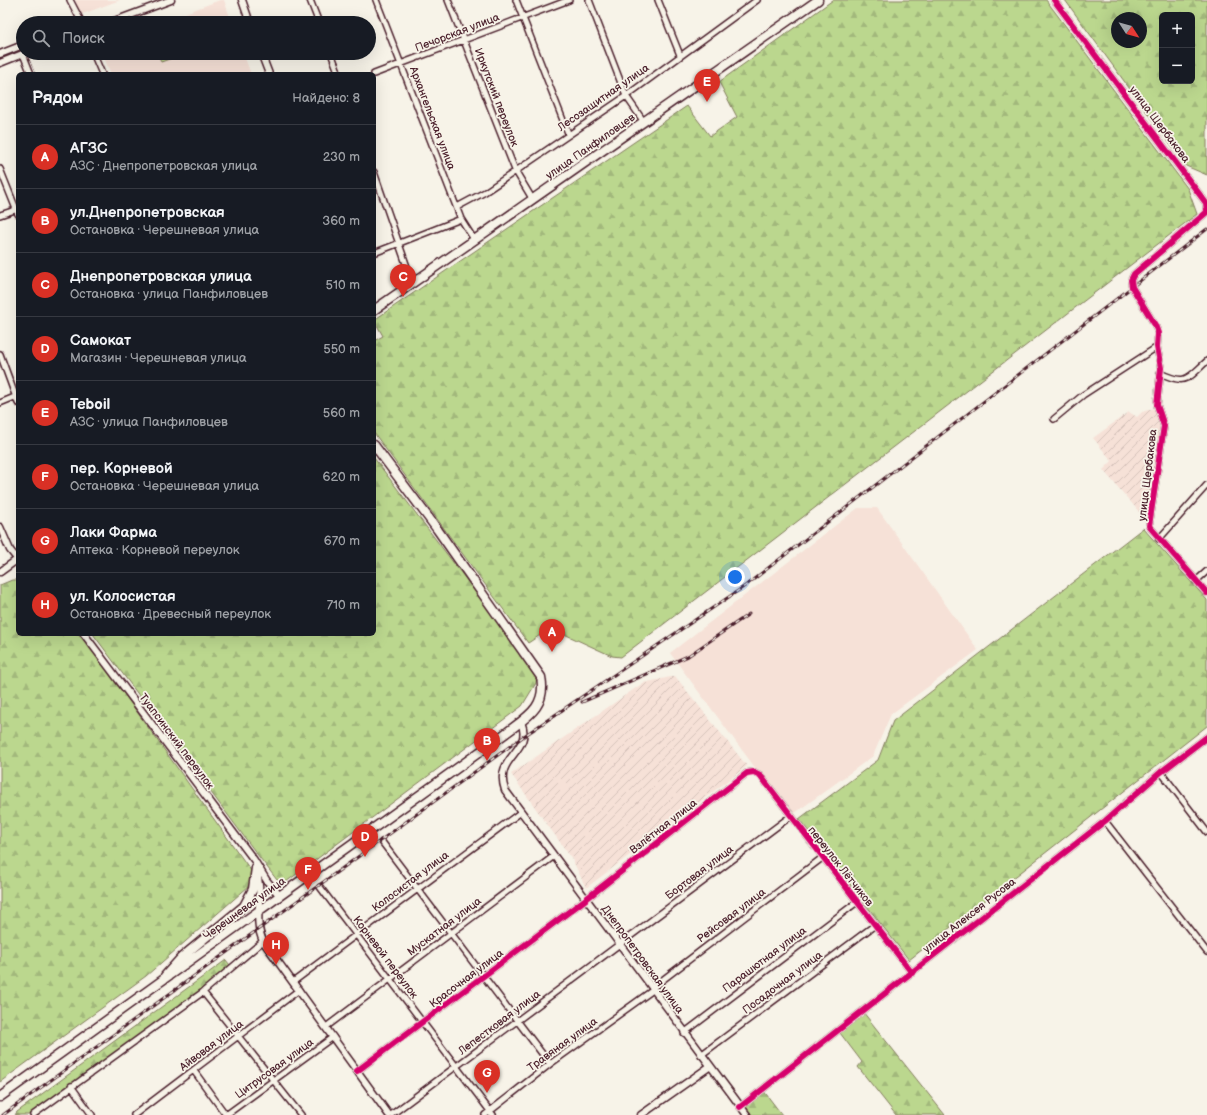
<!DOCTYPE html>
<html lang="ru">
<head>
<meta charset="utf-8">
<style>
	body { margin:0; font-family:"Balsamiq Sans",sans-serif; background:#242831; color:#f1f3f6 }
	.controls { position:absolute; right:12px; top:12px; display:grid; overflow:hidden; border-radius:6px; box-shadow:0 4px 16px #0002 }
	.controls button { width:36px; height:36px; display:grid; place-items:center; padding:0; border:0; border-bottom:1px solid #363941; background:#171b24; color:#f1f3f6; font:20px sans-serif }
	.compass { position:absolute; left:1111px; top:12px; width:36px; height:36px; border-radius:50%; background:#171b24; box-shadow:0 4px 16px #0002; rotate:126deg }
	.you { position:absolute; left:735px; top:577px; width:14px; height:14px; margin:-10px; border:3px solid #fff; border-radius:50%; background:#1a73e8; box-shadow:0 0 0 6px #1a73e833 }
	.badge { display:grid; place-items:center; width:26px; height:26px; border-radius:50%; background:#d93025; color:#fff; font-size:13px; font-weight:700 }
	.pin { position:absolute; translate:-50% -33px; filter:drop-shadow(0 1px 2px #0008) }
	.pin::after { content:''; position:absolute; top:21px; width:14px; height:12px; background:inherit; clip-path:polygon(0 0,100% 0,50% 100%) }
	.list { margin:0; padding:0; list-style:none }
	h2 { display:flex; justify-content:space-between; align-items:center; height:52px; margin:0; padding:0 16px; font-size:17px }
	h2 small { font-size:13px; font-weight:400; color:#9ea1a6 }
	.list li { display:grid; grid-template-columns:26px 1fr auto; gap:12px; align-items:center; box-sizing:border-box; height:64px; padding:0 16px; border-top:1px solid #363941 }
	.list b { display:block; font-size:15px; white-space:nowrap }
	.list p { margin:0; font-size:13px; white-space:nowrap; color:#9ea1a6 }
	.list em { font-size:13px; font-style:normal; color:#9ea1a6 }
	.icon { flex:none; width:22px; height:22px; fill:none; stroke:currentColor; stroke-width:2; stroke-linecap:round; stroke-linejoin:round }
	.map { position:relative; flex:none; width:1207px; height:1115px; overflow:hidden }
	.search { position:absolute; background:#171b24; box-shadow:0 4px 16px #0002; left:16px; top:16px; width:360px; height:44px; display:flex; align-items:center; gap:10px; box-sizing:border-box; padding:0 14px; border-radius:22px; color:#9ea1a6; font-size:15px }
	.panel { position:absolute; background:#171b24; box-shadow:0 4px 16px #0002; left:16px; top:72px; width:360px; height:564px; border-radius:6px }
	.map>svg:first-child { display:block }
	.built { fill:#f6e1d7 }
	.industrial { fill:url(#industrial-furrows) }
	.forest { fill:url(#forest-firs); stroke:#827b5c; fill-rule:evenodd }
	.pitch { fill:#bbd78e; stroke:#827b5c }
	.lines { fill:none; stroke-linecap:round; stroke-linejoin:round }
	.minor-casing { stroke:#4a1f2b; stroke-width:8 }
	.tertiary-casing { stroke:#4a1f2b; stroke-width:9 }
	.primary-casing { stroke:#4a1f2b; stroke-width:11 }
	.minor { stroke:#f7f3e8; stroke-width:5 }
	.tertiary { stroke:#f7f3e8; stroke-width:6 }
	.primary { stroke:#f7f3e8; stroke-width:8 }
	.rail-casing { stroke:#4a1f2b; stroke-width:3 }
	.rail { stroke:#f7f3e8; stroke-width:1.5; stroke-dasharray:4.5; stroke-linecap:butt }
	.cycleway-casing { stroke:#f7f3e8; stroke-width:8 }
	.cycleway { stroke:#d6006c; stroke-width:6 }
	.labels { text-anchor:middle; stroke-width:3.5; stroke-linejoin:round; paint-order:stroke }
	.street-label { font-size:11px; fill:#4a1f2b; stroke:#f7f3e8 }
</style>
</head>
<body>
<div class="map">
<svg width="1207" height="1115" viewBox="0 0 1207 1115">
	<defs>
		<pattern id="industrial-furrows" width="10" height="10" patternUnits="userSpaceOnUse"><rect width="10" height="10" fill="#f6e1d7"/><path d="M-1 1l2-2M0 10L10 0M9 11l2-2" fill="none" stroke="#d4c1b9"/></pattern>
		<pattern id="forest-firs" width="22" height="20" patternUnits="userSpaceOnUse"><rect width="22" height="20" fill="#bbd78e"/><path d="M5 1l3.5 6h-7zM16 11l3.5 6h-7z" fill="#a2b87b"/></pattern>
	</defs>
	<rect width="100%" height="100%" fill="#f7f3e8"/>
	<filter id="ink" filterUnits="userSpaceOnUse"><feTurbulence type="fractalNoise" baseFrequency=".025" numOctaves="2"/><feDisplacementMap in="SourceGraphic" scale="8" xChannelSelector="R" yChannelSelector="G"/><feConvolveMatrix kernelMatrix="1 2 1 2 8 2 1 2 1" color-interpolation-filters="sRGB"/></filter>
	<g filter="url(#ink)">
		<path class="built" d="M75,0H120L80,15Z
			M220,0H224L232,23H159Z
			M102,53H243L251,74H111Z
			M858,508H877L978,650L891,714L873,756L791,816L670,653Z"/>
		<path class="industrial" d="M1155,408L1160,424L1147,521L1103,470L1112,461L1093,438L1129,412L1137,417L1142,412Z
			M675,676L747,766L586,888L572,859L511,774L643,683Z"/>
		<path class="forest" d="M833,0H1046L1188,189L1197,214L621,657L612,656L551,628L528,643L374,433V341L383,336L374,320L687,106L710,136L737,117L719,82Z
			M1065,0H1207V175L1186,166ZM1162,15H1192V81H1162ZM1117,18H1141V42H1117Z
			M374,458L537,673L536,683L522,706L286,882L277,880L260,858L93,634H374Z
			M1143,528L1207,600V726L909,960L799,819L878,760L893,721Z
			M12,580H18V634H81L257,879L146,976L0,1082V585Z
			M226,960L233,969L37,1115H15L17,1112Z
			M863,1012L945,1115H896L858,1067L862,1062L840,1033Z
			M763,1090L782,1115H752L744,1105Z"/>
		<path class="pitch" d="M158,53H186L161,62Z"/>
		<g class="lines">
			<defs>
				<path id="minor" d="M70,0L82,23
					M310,0L319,23
					M376,0L461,219L475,241
					M448,0L515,170L533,200
					M516,0L568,133
					M589,0L626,96L644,122
					M658,0L680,55
					M1054,0L1206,203L1207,212L1134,274L1131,280L1132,287L1155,325L1158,333L1157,347L1161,368L1157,405L1164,426L1149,526L1207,593
					M93,53L102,74
					M331,53L339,74
					M23,54L31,74
					M374,74L569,0
					M0,169L18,214
					M374,172L413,284
					M457,207L485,192L626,96L757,0
					M0,215L18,209
					M374,253L461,219
					M0,354L18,403
					M1160,373C1187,386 1188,378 1207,361
					M0,403L17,396
					M1054,419L1083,395L1157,347
					M1159,539L1207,485
					M1196,581L1207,571
					M1161,772L1207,832
					M1105,821L1207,952
					M382,842L550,1064
					M320,887L493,1115
					M293,982L521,812
					M652,988L822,858
					M203,992L301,1115
					M326,1027L554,856
					M684,1033L857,902
					M701,1055L875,925
					M194,1071L226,1115
					M357,1071L586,899L747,773L754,772L760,775L912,973
					M71,1086L92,1115
					M740,1107L1105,821L1161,772L1207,737
					M33,1115L203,992L263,941
					M134,1115L299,990
					M226,1115L333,1037
					M391,1115L791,816
					M485,1115L550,1064L653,990"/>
				<path id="tertiary" d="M242,0L250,23
					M109,23L171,0
					M261,53L269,74
					M0,54L23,45
					M0,63L25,53
					M0,527L10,550L18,560
					M0,572L18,559
					M84,634L254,860L267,881L280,896
					M521,722C534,752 493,756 505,790L747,1115
					M256,870C265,896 252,918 263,941L389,1115
					M641,1115L709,1067"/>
				<path id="primary" d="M374,310L818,0
					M165,976L182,957L244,906L253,889L256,868
					M0,1097L506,733C527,717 547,707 541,677L437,529L374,445"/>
			</defs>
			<use href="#minor" class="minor-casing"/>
			<use href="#tertiary" class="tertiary-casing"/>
			<use href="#primary" class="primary-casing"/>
			<use href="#minor" class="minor"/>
			<use href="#tertiary" class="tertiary"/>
			<use href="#primary" class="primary"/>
			<defs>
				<path id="rail" d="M582,702L688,656L749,614
					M3,1115L524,736L745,586L1207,229"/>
			</defs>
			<use href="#rail" class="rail-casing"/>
			<use href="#rail" class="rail"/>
			<defs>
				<path id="cycleway" d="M1054,0L1206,203L1207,212L1134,274L1131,280L1132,287L1155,325L1158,333L1157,347L1161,368L1157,405L1164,426L1149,526L1207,593
					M357,1071L586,899L747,773L754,772L760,775L912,973
					M740,1107L1105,821L1161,772L1207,737"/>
			</defs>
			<use href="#cycleway" class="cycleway-casing"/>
			<use href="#cycleway" class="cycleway"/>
		</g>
	</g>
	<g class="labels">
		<g class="street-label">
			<text transform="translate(457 32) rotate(-21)" y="4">Печорская улица</text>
			<text transform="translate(497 97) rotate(69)" y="4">Иркутский переулок</text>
			<text transform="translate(603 97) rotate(-35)" y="4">Лесозащитная улица</text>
			<text transform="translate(433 118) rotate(69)" y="4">Архангельская улица</text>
			<text transform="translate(1160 124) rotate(53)" y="4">улица Щербакова</text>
			<text transform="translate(590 146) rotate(-35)" y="4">улица Панфиловцев</text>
			<text transform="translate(1147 475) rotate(-83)" y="4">улица Щербакова</text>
			<text transform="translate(177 741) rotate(53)" y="4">Туапсинский переулок</text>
			<text transform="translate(663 826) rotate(-38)" y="4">Взлётная улица</text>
			<text transform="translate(841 866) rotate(52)" y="4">переулок Лётчиков</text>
			<text transform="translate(699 872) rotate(-37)" y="4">Бортовая улица</text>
			<text transform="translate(410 881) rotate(-37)" y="4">Колосистая улица</text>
			<text transform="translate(244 908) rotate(-36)" y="4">Черешневая улица</text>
			<text transform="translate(731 915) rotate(-37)" y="4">Рейсовая улица</text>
			<text transform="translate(969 915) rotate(-38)" y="4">улица Алексея Русова</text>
			<text transform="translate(444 926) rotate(-37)" y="4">Мускатная улица</text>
			<text transform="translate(386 957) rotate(53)" y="4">Корневой переулок</text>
			<text transform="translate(643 959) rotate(54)" y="4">Днепропетровская улица</text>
			<text transform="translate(764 959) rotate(-37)" y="4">Парашютная улица</text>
			<text transform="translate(466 978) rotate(-37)" y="4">Красочная улица</text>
			<text transform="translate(782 982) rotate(-37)" y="4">Посадочная улица</text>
			<text transform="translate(499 1022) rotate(-37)" y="4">Лепестковая улица</text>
			<text transform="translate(562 1044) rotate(-36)" y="4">Травяная улица</text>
			<text transform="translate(211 1045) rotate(-37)" y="4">Айвовая улица</text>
			<text transform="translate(274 1068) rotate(-36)" y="4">Цитрусовая улица</text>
		</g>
	</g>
</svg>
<div class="controls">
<button>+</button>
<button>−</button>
</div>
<svg class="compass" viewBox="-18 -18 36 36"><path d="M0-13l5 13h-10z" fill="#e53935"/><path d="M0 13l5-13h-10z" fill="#9ea1a6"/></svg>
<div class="you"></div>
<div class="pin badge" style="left:552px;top:652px">A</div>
<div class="pin badge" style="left:487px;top:761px">B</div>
<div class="pin badge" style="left:403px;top:297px">C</div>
<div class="pin badge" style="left:365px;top:857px">D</div>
<div class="pin badge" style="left:707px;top:102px">E</div>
<div class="pin badge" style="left:308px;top:890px">F</div>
<div class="pin badge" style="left:487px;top:1093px">G</div>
<div class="pin badge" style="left:276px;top:965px">H</div>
<div class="search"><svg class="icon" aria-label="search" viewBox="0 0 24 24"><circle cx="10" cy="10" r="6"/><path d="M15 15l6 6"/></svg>Поиск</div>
<section class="panel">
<h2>Рядом<small>Найдено: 8</small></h2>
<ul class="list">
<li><span class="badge">A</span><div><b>АГЗС</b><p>АЗС · Днепропетровская улица</p></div><em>230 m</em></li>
<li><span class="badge">B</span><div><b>ул.Днепропетровская</b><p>Остановка · Черешневая улица</p></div><em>360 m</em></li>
<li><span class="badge">C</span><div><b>Днепропетровская улица</b><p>Остановка · улица Панфиловцев</p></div><em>510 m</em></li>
<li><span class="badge">D</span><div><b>Самокат</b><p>Магазин · Черешневая улица</p></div><em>550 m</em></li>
<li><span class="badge">E</span><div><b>Teboil</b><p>АЗС · улица Панфиловцев</p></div><em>560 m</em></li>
<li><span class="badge">F</span><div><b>пер. Корневой</b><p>Остановка · Черешневая улица</p></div><em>620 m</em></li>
<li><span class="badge">G</span><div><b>Лаки Фарма</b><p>Аптека · Корневой переулок</p></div><em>670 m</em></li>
<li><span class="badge">H</span><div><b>ул. Колосистая</b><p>Остановка · Древесный переулок</p></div><em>710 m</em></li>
</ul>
</section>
</div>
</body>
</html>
